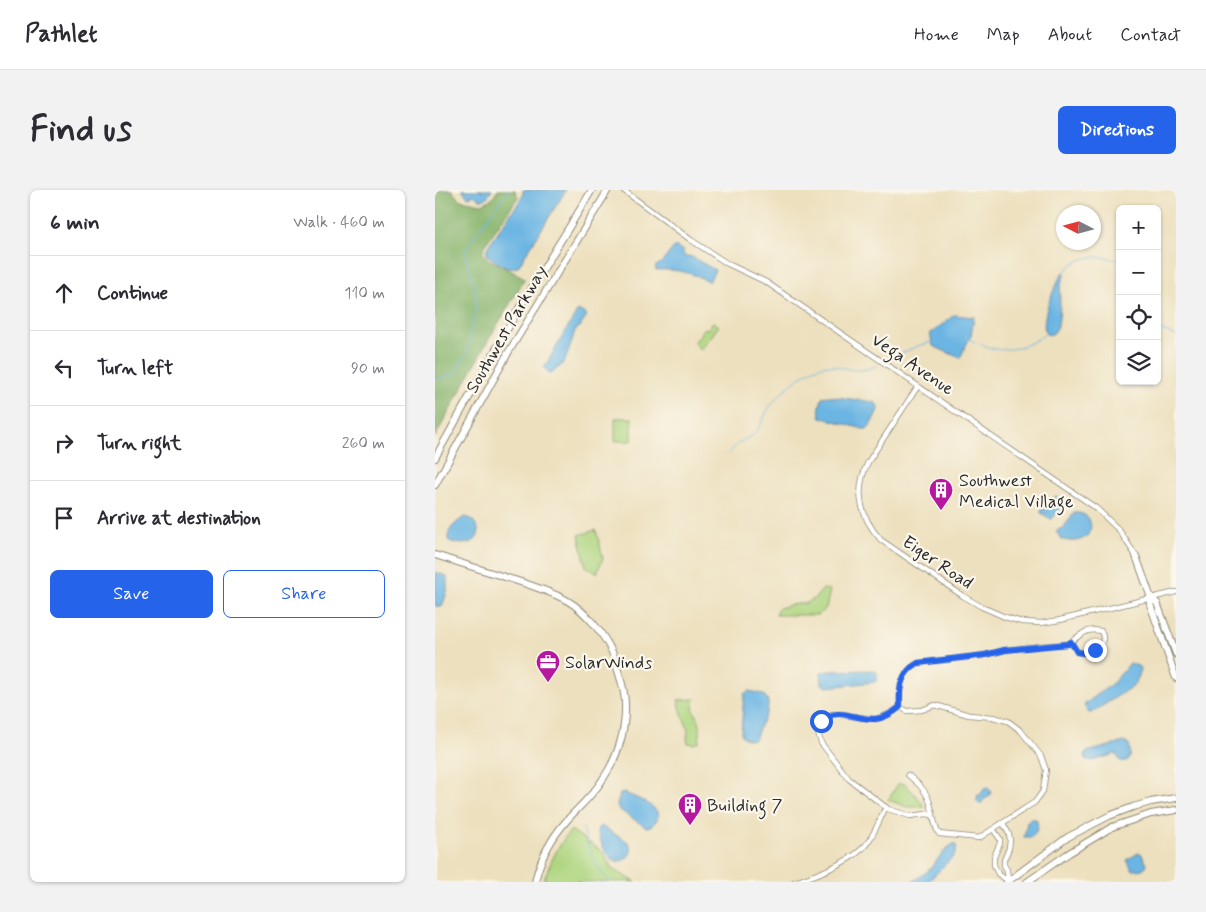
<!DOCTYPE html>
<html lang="en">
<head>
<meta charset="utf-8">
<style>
	body { margin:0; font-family:Mynerve,sans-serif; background:#f2f2f3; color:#2b2b33 }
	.controls { position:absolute; right:15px; top:15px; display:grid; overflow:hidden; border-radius:8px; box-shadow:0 1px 4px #0004 }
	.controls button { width:45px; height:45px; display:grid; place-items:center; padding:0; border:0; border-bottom:1px solid #e1e1e2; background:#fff; color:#2b2b33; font:25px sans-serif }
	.compass { position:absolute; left:621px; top:15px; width:45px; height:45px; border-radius:50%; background:#fff; box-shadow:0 1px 4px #0004; rotate:276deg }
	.stop { position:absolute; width:15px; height:15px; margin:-11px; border:4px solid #2563eb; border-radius:50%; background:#fff }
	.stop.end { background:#2563eb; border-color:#fff; box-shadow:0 1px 5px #0008 }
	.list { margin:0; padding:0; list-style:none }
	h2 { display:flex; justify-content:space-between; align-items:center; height:65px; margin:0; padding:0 20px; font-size:21px }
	h2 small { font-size:16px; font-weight:400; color:#7c7c81 }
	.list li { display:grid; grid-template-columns:32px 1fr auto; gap:15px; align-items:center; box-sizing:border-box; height:75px; padding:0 20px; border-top:1px solid #e1e1e2 }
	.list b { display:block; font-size:19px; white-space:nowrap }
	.list em { font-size:16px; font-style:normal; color:#7c7c81 }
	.actions { display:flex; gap:10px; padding:15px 20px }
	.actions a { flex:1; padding:11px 0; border:1px solid #2563eb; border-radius:8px; text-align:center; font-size:18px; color:#2563eb }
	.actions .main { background:#2563eb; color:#fff }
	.icon { flex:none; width:28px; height:28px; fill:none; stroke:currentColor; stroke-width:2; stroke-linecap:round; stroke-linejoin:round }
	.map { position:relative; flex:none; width:741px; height:692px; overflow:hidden; border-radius:8px }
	header { display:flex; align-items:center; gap:30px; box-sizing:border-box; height:70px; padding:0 25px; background:#fff; border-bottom:1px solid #e1e1e2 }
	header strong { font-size:24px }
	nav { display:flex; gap:28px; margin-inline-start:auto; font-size:18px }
	.intro { display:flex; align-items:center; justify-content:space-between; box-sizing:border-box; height:120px; padding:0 30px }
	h1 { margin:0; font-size:35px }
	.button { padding:12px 22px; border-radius:8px; background:#2563eb; color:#fff; font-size:18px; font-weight:700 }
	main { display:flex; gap:30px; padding:0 30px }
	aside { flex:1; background:#fff; border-radius:8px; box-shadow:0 1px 4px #0004 }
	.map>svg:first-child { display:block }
	.green { fill:#aed57f; stroke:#6c8055 }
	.forest { fill:#8ab66e; stroke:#5a704c }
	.water { fill:#6bb5e3; stroke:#4b7087 }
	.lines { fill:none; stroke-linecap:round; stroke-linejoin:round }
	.stream { stroke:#6bb5e3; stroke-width:1 }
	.street-casing { stroke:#8c8674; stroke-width:6 }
	.secondary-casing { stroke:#8c8674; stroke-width:8 }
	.street { stroke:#fff; stroke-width:4.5 }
	.secondary { stroke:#fff; stroke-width:6 }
	.route { stroke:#2563eb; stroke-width:6 }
	.labels { text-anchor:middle; stroke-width:4.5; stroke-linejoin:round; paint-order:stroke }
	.street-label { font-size:18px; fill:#2b2b2b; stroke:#fbf7ec }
	.poi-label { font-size:18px; fill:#2b2b2b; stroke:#fbf7ec; text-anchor:start }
</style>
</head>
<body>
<header>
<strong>Pathlet</strong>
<nav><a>Home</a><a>Map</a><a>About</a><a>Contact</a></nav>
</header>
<div class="intro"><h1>Find us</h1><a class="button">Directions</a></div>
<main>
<aside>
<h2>6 min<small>Walk · 460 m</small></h2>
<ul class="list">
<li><svg class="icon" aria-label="ahead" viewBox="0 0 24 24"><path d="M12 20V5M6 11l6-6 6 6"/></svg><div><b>Continue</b></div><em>110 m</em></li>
<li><svg class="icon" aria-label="left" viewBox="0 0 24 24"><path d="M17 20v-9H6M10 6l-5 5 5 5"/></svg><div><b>Turn left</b></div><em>90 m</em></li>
<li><svg class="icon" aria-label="right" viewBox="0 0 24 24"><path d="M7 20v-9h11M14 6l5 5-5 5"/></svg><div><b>Turn right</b></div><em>260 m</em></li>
<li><svg class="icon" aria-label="arrive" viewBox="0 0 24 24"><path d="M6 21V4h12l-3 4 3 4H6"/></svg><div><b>Arrive at destination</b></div></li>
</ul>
<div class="actions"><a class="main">Save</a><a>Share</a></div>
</aside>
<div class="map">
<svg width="741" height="692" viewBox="0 0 741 692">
	<rect width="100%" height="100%" fill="#fbf7ec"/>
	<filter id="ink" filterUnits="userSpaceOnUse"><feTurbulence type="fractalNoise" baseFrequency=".02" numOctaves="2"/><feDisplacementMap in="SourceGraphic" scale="10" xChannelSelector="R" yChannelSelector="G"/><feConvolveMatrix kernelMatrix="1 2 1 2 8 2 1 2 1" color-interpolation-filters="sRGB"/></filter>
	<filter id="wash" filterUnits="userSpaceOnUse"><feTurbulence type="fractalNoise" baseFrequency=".0096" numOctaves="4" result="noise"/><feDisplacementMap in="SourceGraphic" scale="20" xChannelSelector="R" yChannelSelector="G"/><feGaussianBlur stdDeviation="1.12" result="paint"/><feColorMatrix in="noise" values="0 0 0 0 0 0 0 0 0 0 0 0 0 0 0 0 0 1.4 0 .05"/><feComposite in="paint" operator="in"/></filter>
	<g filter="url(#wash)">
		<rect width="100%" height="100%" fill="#ede0be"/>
		<path class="green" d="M278,132L284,136L266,160L259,153L266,143L270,138L273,139Z
			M180,228H197V251H180Z
			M161,340L168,368L162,383L151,377L144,345Z
			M388,399L395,400L391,418L383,425H341L342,419L354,415L372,413L380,408Z
			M260,509C256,523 260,520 264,531C266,538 265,546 264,552L259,554L253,553L252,548L253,539L248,527L243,510Z
			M463,594H470L486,611L489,617H472L453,610Z
			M136,640L169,663L177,679L201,692H108C115,673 123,655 136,640Z"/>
		<path class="forest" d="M0,0H17L20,5L26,10L47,14L57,9L63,0H80L83,7L50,55L47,62L53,69L90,88L47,161L0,247Z"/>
		<path class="water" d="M27,0H57C51,9 48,14 39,5L33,7Z
			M88,0H131L83,77C72,80 62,72 53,66L51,61L53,56L86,9L88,4Z
			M240,56L248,61L249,66L252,67L255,66L280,80L274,92C258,82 240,79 221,80L220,77L227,72Z
			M628,82L630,84C628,89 625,94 625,100C624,110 628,150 611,144C604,130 620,95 628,82Z
			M143,120L152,125L145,137L140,140C139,145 132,168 129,172C126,177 120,180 115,183L109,178Z
			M519,125L539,127L536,145L525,168L498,156L495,144Z
			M393,206L439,212C442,214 444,216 443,220L434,238L431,239H428L386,227C383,223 385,212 388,207Z
			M621,306L630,312L617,329H616L606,323C606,314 615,311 621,306Z
			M639,323C662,320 664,358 628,350L626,349L621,341L629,337Z
			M30,327L37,329C39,332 42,336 43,339C47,355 23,357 13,350C12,339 21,332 30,327Z
			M0,382L12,386V402L7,417L0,416Z
			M695,473L703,476L705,478L704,486L699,495L657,523H654L649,516L650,514L678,493Z
			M440,480L442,483V490L440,492L392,497L387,494L386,482L394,481Z
			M314,501C319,502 327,503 330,506C338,514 329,528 325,536C322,541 323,546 318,550C312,549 307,549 306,542L309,504Z
			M689,552L694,554C696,563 698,573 685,571L682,565L680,564L658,571L651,569L650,565L652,562Z
			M553,598L556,601L555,606L548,610L546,614H544L542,612V606L547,603L548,599Z
			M189,603C197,606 232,618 221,631C218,635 215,637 211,637L183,619L182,615L185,604Z
			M596,629H601C605,636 601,642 597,647H589L592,632Z
			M166,636L193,652C202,663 190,673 178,671L168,658L162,640L164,637Z
			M518,654H520L522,658L519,666L493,692H477L493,681L511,659Z
			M703,663H706L712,674C710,680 703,680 697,680L692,670Z"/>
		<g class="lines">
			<path class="stream" d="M629,83C640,65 667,64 685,71
				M722,138L741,146
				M534,149C542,153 551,157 560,159C578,162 598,154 611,143
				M453,170L480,157L498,151
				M0,190L8,187L20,184L32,162L41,117L40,99L30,63L33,55L70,4L75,0
				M293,264C297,260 300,256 304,253C308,250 314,248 318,245C326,238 328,227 334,218C344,203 367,183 384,177C397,171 413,182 426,180C432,180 436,178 441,176
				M148,638C154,660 158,677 176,692"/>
		</g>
	</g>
	<g filter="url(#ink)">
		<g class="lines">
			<defs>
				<path id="street" d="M188,0L256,50L293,74L331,92L661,318L684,340L701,366
					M483,196L433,272C419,301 425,327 446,350L528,406L547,417L570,427L587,432L606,433L625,430L741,402
					M465,517L456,523L442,529L422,527L405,524H397L390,527L386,531L383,536V543L386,553L414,589L453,619L475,626L491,624L498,625
					M473,585C484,594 493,602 496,617C499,626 499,636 504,644L544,648L600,612L608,601L611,580L606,566L586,541L573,531L558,527L534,525L500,515L487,520L472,521L465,517C464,498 465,483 483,473L551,465L570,460L605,456L633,454C646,445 650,438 666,441C674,456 655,465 642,462L636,452
					M568,633L574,644L575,650L574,658L569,670V675L572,680L573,691
					M558,639L565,649V653L559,667V675L563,684L573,691
					M359,692C380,686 421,670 433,652C441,641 445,628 451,617"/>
				<path id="secondary" d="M0,268L83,120L157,0
					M0,295L73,163L173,0
					M0,365C25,373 51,381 76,389C95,395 115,401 133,411C151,422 168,443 177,462C180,469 182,477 184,484C187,493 190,504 190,514C191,540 183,567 168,589C159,604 145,616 133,629C117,647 105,668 100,692
					M701,366L716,408L715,414L741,488
					M716,408L722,413L741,464
					M572,692L633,647L674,626L698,617L716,612L741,608
					M592,692L634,663L677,637L716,624L741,620"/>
			</defs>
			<use href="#street" class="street-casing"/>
			<use href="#secondary" class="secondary-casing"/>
			<use href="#street" class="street"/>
			<use href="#secondary" class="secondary"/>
		</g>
	</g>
	<g class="lines" filter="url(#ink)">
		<path class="route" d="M386,531C403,516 420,530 440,529C449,528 458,523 465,517C464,498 465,483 483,473L550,465L570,460L633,454L636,452L642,462L649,463L660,460"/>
	</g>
	<defs>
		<symbol id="building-pin" viewBox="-11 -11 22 30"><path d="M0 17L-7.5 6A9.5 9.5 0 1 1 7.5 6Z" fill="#b5179e" stroke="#fbf7ec"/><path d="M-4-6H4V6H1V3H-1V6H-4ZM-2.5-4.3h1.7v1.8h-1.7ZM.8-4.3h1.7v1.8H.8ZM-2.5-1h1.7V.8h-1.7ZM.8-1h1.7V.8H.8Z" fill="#fff"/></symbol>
		<symbol id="office-pin" viewBox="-11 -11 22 30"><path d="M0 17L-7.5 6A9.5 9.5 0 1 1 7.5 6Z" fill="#b5179e" stroke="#fbf7ec"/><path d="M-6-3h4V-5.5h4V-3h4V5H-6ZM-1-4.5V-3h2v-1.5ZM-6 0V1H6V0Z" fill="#fff"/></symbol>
	</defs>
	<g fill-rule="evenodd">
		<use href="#building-pin" x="492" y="286" width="28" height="38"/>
		<use href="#office-pin" x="99" y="458" width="28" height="38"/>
		<use href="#building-pin" x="241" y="601" width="28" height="38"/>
	</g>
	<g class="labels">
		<g class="street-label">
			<text transform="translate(71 139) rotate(-60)" y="6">Southwest Parkway</text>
			<text transform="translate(478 174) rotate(34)" y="6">Vega Avenue</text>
			<text transform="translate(503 372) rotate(34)" y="6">Eiger Road</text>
		</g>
		<g class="poi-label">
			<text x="524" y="296">Southwest<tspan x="524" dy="21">Medical Village</tspan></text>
			<text x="130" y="478">SolarWinds</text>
			<text x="272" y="621">Building 7</text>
		</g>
	</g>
</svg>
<div class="controls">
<button>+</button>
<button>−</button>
<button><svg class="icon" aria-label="locate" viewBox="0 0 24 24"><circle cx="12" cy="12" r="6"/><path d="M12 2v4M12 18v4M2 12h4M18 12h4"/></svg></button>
<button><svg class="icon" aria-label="layers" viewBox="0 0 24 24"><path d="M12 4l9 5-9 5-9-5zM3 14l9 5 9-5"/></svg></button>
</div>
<svg class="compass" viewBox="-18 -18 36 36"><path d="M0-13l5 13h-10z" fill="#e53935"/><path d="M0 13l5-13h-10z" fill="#7c7c81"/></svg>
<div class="stop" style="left:386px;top:531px"></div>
<div class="stop end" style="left:660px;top:460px"></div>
</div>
</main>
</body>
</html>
